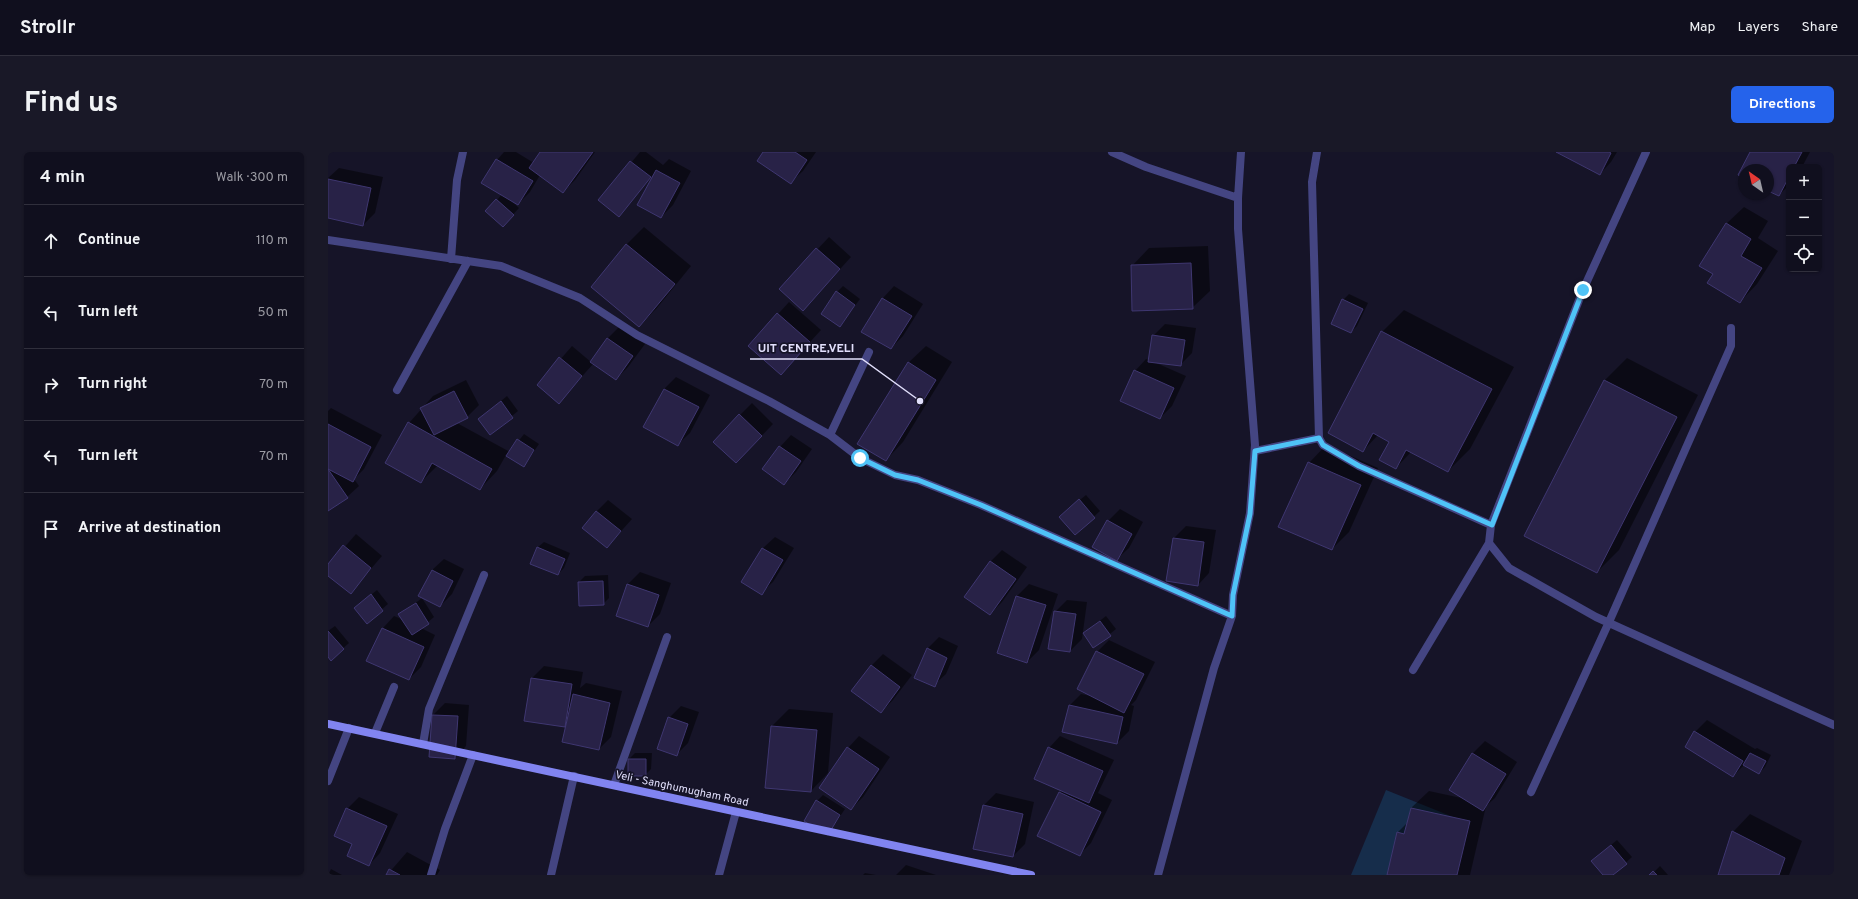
<!DOCTYPE html>
<html lang="en">
<head>
<meta charset="utf-8">
<style>
	body { margin:0; font-family:Overpass,sans-serif; background:#191827; color:#f1f3f6 }
	.controls { position:absolute; right:12px; top:12px; display:grid; overflow:hidden; border-radius:6px; box-shadow:0 1px 3px #0004 }
	.controls button { width:36px; height:36px; display:grid; place-items:center; padding:0; border:0; border-bottom:1px solid #302f3c; background:#100f1e; color:#f1f3f6; font:20px sans-serif }
	.compass { position:absolute; left:1410px; top:12px; width:36px; height:36px; border-radius:50%; background:#100f1e; box-shadow:0 1px 3px #0004; rotate:326deg }
	.stop { position:absolute; width:12px; height:12px; margin:-9px; border:3px solid #4fc3f7; border-radius:50%; background:#fff }
	.stop.end { background:#4fc3f7; border-color:#fff; box-shadow:0 1px 4px #0008 }
	.list { margin:0; padding:0; list-style:none }
	h2 { display:flex; justify-content:space-between; align-items:center; height:52px; margin:0; padding:0 16px; font-size:17px }
	h2 small { font-size:13px; font-weight:400; color:#9c9ca4 }
	.list li { display:grid; grid-template-columns:26px 1fr auto; gap:12px; align-items:center; box-sizing:border-box; height:72px; padding:0 16px; border-top:1px solid #302f3c }
	.list b { display:block; font-size:15px; white-space:nowrap }
	.list em { font-size:13px; font-style:normal; color:#9c9ca4 }
	.icon { flex:none; width:22px; height:22px; fill:none; stroke:currentColor; stroke-width:2; stroke-linecap:round; stroke-linejoin:round }
	.map { position:relative; flex:none; width:1506px; height:723px; overflow:hidden; border-radius:6px }
	header { display:flex; align-items:center; gap:24px; box-sizing:border-box; height:56px; padding:0 20px; background:#100f1e; border-bottom:1px solid #302f3c }
	header strong { font-size:19px }
	nav { display:flex; gap:22px; margin-inline-start:auto; font-size:14px }
	.intro { display:flex; align-items:center; justify-content:space-between; box-sizing:border-box; height:96px; padding:0 24px }
	h1 { margin:0; font-size:28px }
	.button { padding:10px 18px; border-radius:6px; background:#2563eb; color:#fff; font-size:14px; font-weight:700 }
	main { display:flex; gap:24px; padding:0 24px }
	aside { flex:1; background:#100f1e; border-radius:6px; box-shadow:0 1px 3px #0004 }
	.map>svg:first-child { display:block }
	.water { fill:#162d4b }
	.shadow { fill:#0007 }
	.building { fill:#282247; stroke:#3f3771 }
	.lines { fill:none; stroke-linecap:round; stroke-linejoin:round }
	.service { stroke:#444582; stroke-width:8 }
	.minor { stroke:#444582; stroke-width:8 }
	.secondary { stroke:#8184f0; stroke-width:8 }
	.route { stroke:#4fc3f7; stroke-width:5 }
	.labels { text-anchor:middle; stroke-width:3.5; stroke-linejoin:round; paint-order:stroke }
	.street-label { font-size:11px; fill:#e1dffb; stroke:#161428 }
	.leader { fill:none; stroke:#e1dffb; stroke-width:1.5 }
	.callout-dot { fill:#e1dffb; stroke:#161428; stroke-width:1.5 }
	.callout-label { font-size:12px; text-anchor:middle; font-weight:bold; fill:#e1dffb; stroke:#161428; stroke-width:3.5; stroke-linejoin:round; paint-order:stroke }
</style>
</head>
<body>
<header>
<strong>Strollr</strong>
<nav><a>Map</a><a>Layers</a><a>Share</a></nav>
</header>
<div class="intro"><h1>Find us</h1><a class="button">Directions</a></div>
<main>
<aside>
<h2>4 min<small>Walk · 300 m</small></h2>
<ul class="list">
<li><svg class="icon" aria-label="ahead" viewBox="0 0 24 24"><path d="M12 20V5M6 11l6-6 6 6"/></svg><div><b>Continue</b></div><em>110 m</em></li>
<li><svg class="icon" aria-label="left" viewBox="0 0 24 24"><path d="M17 20v-9H6M10 6l-5 5 5 5"/></svg><div><b>Turn left</b></div><em>50 m</em></li>
<li><svg class="icon" aria-label="right" viewBox="0 0 24 24"><path d="M7 20v-9h11M14 6l5 5-5 5"/></svg><div><b>Turn right</b></div><em>70 m</em></li>
<li><svg class="icon" aria-label="left" viewBox="0 0 24 24"><path d="M17 20v-9H6M10 6l-5 5 5 5"/></svg><div><b>Turn left</b></div><em>70 m</em></li>
<li><svg class="icon" aria-label="arrive" viewBox="0 0 24 24"><path d="M6 21V4h12l-3 4 3 4H6"/></svg><div><b>Arrive at destination</b></div></li>
</ul>
</aside>
<div class="map">
<svg width="1506" height="723" viewBox="0 0 1506 723">
	<rect width="100%" height="100%" fill="#161428"/>
	<path class="water" d="M1058,638L1140,671L1118,723H1023Z"/>
	<path class="shadow" d="M176,0H188L206,11L214,0H267L247,28L235,40L212,23L202,40L190,52L181,47L191,56L180,68L169,48L174,42L169,8Z
		M312,0H318L335,13L341,7L363,19L345,53L333,65L325,23L291,64L272,48Z
		M436,0H488L475,19L463,30Z
		M1230,0H1289L1283,10L1272,22Z
		M1423,0H1482L1474,15H1461V33L1451,43L1440,38V18H1416V25L1411,23Z
		M11,16L55,25L47,61L35,73L0,65V26Z
		M1416,55L1440,69L1430,86L1450,99L1429,132L1412,150L1386,122L1398,72Z
		M316,75L363,114L329,156L311,174L264,135L299,92Z
		M501,85L523,105L486,146L452,137Z
		M880,94L882,139L864,156L804,114L821,96Z
		M515,134L532,147L512,174L509,140Z
		M566,134L595,152L575,184L563,196L535,179L555,146Z
		M1021,142L1040,151L1029,174L1023,180L1015,148Z
		M461,150L493,178L453,222L421,194Z
		M1076,158L1186,215L1142,297L1120,319L1083,300L1068,316L1062,289L1050,283L1035,299L1054,180Z
		M837,172L868,176L864,201L852,213L826,210L858,224L844,254L832,266L807,219L818,207L821,208L825,184Z
		M292,174L317,192L300,215L288,227L266,211L231,250L210,233L244,194L263,210L280,186Z
		M598,194L624,210L575,290L558,308L580,211Z
		M1299,206L1370,243L1291,398L1269,420L1197,384L1277,228Z
		M348,225L382,243L362,281L350,292L317,275L336,237Z
		M138,228L151,253L139,265L129,271L182,300L196,282L211,292L196,314L178,303L169,319L152,337L110,313L93,330L81,271L105,244Z
		M179,244L190,259L162,282L151,267Z
		M424,251L445,272L420,298L412,263Z
		M3,256L54,283L36,317L26,327L31,334L19,345L0,358V259Z
		M463,283L484,297L468,320L456,332L452,295Z
		M998,293L1050,316L1021,380L1004,397L981,311Z
		M758,343L772,359L747,382L738,359Z
		M280,348L304,367L279,395L268,360Z
		M792,357L815,370L801,396L789,407L780,369Z
		M858,374L888,378L881,421L870,433L839,428L846,386Z
		M28,382L54,404L23,440L0,422V414Z
		M447,385L466,396L445,430L433,441L414,430L435,396Z
		M216,390L242,401L236,416L230,422L204,411L210,395Z
		M674,398L699,415L674,450L662,462L638,445L663,409Z
		M116,407L136,417L124,442L112,454L104,418Z
		M312,420L343,431L332,462L320,474L289,464L300,432Z
		M280,423L281,446L275,452L251,430L257,424Z
		M701,432L730,442L711,498L699,510L670,501L689,444Z
		M49,438L60,452L39,470L27,456Z
		M94,446L106,465L93,476L107,483L93,515L81,527L40,508L55,476L66,464L76,468L72,463Z
		M739,448L759,450L754,487L742,499L727,460Z
		M778,464L788,477L766,495L756,481Z
		M7,474L21,491L3,507L0,504V479Z
		M611,485L630,494L618,522L606,533L599,497Z
		M781,488L827,510L808,548L803,553L806,554L801,579L789,591L741,554L753,542L763,544L769,500Z
		M555,502L584,523L565,548L553,560L543,514Z
		M216,514L255,520L252,536L258,531L294,539L283,585L271,597L238,574L197,568L204,526Z
		M117,551L141,553L138,594L127,606L105,563Z
		M353,554L371,560L360,591L348,603L341,566Z
		M461,557L505,561L500,621L483,639L444,574Z
		M1379,568L1427,597L1429,596L1443,603L1437,615L1431,621L1416,613L1405,624L1358,595L1367,580Z
		M531,584L562,605L535,645L523,657L520,596Z
		M732,584L786,608L770,641L784,648L763,691L751,703L711,684L734,638L721,596Z
		M1157,589L1189,610L1167,646L1158,654L1142,723H1060L1070,680L1080,670L1083,656L1101,639L1138,647L1123,638L1145,601Z
		M307,601H324L323,617L317,623L301,607Z
		M668,641L706,650L697,692L685,704L656,653Z
		M495,643L517,657L500,682L489,649Z
		M31,645L70,662L52,701L41,713L19,657Z
		M1422,662L1474,689L1461,723H1391L1405,680Z
		M1289,688L1304,705L1284,723H1276L1270,704Z
		M79,700L112,718L109,723H59Z
		M578,713L608,723H568Z
		M1332,714L1340,723H1323Z
		M3,717L14,723H0Z
		M537,721L548,723H535Z"/>
	<path class="building" d="M212,0H265L235,41L201,16Z
		M435,0H467L479,8L463,32L429,9Z
		M1228,0H1281L1283,1L1272,23Z
		M1422,0H1474L1466,15H1461V25L1451,44L1440,39V18H1416V26L1410,23Z
		M168,7L205,29L190,53L153,31Z
		M302,9L323,25L291,65L270,48Z
		M328,18L352,31L333,66L309,53Z
		M0,27L43,36L35,74L0,66Z
		M168,47L186,63L175,75L157,59Z
		M1398,71L1423,87L1413,104L1434,116L1412,151L1379,131L1385,122L1371,114Z
		M298,92L347,132L311,175L263,135Z
		M488,96L512,117L475,159L451,137Z
		M863,111L865,157L804,159L803,113Z
		M508,139L527,153L512,175L493,162Z
		M554,146L584,164L563,197L533,180Z
		M1014,147L1035,157L1023,181L1003,172Z
		M449,161L482,190L453,223L420,194Z
		M1053,179L1164,237L1120,320L1078,298L1068,317L1051,308L1061,290L1045,281L1035,300L1000,281Z
		M824,183L857,188L853,214L820,210Z
		M279,186L305,204L288,228L262,210Z
		M231,205L254,224L231,252L209,233Z
		M580,210L608,228L558,309L529,292Z
		M806,218L846,236L832,267L792,249Z
		M1276,228L1349,265L1269,421L1196,384Z
		M336,237L371,255L350,294L315,275Z
		M126,239L140,266L106,283L92,256Z
		M173,249L185,266L162,283L150,267Z
		M411,262L434,284L408,311L385,290Z
		M80,270L164,317L152,338L104,311L93,331L57,311Z
		M0,272L43,295L25,330L0,317Z
		M189,287L206,298L196,315L178,304Z
		M451,294L473,309L456,333L434,317Z
		M980,310L1033,333L1004,398L950,375Z
		M0,317L20,346L0,359Z
		M751,347L767,366L747,383L731,365Z
		M268,359L293,379L279,396L254,376Z
		M779,368L804,382L789,409L764,395Z
		M845,386L876,390L870,434L838,429Z
		M15,393L43,416L23,442L0,424V412Z
		M209,395L237,407L230,423L202,412Z
		M434,396L455,408L434,443L413,430Z
		M662,409L688,427L662,463L636,445Z
		M104,418L125,429L112,455L90,444Z
		M275,429L276,453L251,454L250,430Z
		M299,432L331,443L320,475L288,464Z
		M43,442L55,459L39,472L26,456Z
		M688,444L718,453L699,511L669,501Z
		M88,451L101,472L84,483L70,462Z
		M726,459L748,462L742,500L720,497Z
		M772,469L783,484L765,496L755,481Z
		M54,476L96,495L81,528L38,509Z
		M0,479L16,497L3,509L0,505Z
		M599,496L619,506L607,535L586,526Z
		M768,499L816,522L796,561L749,537Z
		M543,513L572,535L553,561L523,539Z
		M203,526L244,532L237,575L196,569Z
		M245,542L282,551L271,598L234,590Z
		M741,553L795,565L789,592L734,580Z
		M104,563L130,564L127,607L101,605Z
		M340,565L360,572L349,604L329,597Z
		M443,574L489,578L483,640L437,636Z
		M1366,579L1415,609L1405,625L1357,595Z
		M519,595L551,617L523,658L491,636Z
		M720,595L775,619L761,651L706,627Z
		M1144,601L1178,622L1155,659L1121,638Z
		M1422,601L1438,609L1431,622L1415,613Z
		M300,607H318V624H300Z
		M731,640L773,660L752,704L709,684Z
		M488,648L512,663L500,683L476,669Z
		M655,653L695,662L685,705L645,697Z
		M18,656L59,674L41,714L19,704L24,692L6,684Z
		M1083,656L1142,669L1129,723H1059L1069,680L1076,682Z
		M1404,679L1457,706L1451,723H1390Z
		M1283,693L1299,712L1285,723H1275L1263,709Z
		M61,717L72,723H58Z
		M1325,719L1329,723H1321Z"/>
	<g class="lines">
		<path class="service" d="M989,0L984,30L991,286L995,293L1031,314L1163,373
			M1318,0L1255,138L1163,373L1161,391L1181,416L1268,465L1506,573
			M1085,518L1161,391
			M1203,640L1281,470L1403,194V176"/>
		<path class="minor" d="M784,0L818,15L910,46
			M0,88L173,114L252,146L309,183L441,249L502,283L532,306L567,323L590,328L653,353L904,464
			M123,107L129,28L135,0
			M69,238L140,109
			M502,283L541,200
			M927,299L991,286
			M47,581L66,535
			M95,592L101,557L156,423
			M0,629L21,576
			M286,633L339,485
			M103,723L117,677L145,603
			M223,723L246,624
			M391,723L408,660
			M830,723L886,516L904,464L905,443L922,361L927,293L910,77V46L913,0"/>
		<path class="secondary" d="M0,572L703,723"/>
	</g>
	<g class="lines">
		<path class="route" d="M532,306L567,323L590,328L653,353L904,464L905,443L922,362L927,299L991,286L995,293L1031,314L1164,373L1255,138"/>
	</g>
	<g class="labels">
		<g class="street-label">
			<text transform="translate(354 636) rotate(12)" y="4">Veli - Sanghumugham Road</text>
		</g>
	</g>
	<path class="leader" d="M592 249L534 207H422"/>
	<circle class="callout-dot" cx="592" cy="249" r="4"/>
	<g class="callout-label">
		<text x="478" y="200">UIT CENTRE,VELI</text>
	</g>
</svg>
<div class="controls">
<button>+</button>
<button>−</button>
<button><svg class="icon" aria-label="locate" viewBox="0 0 24 24"><circle cx="12" cy="12" r="6"/><path d="M12 2v4M12 18v4M2 12h4M18 12h4"/></svg></button>
</div>
<svg class="compass" viewBox="-18 -18 36 36"><path d="M0-13l5 13h-10z" fill="#e53935"/><path d="M0 13l5-13h-10z" fill="#9c9ca4"/></svg>
<div class="stop" style="left:532px;top:306px"></div>
<div class="stop end" style="left:1255px;top:138px"></div>
</div>
</main>
</body>
</html>
